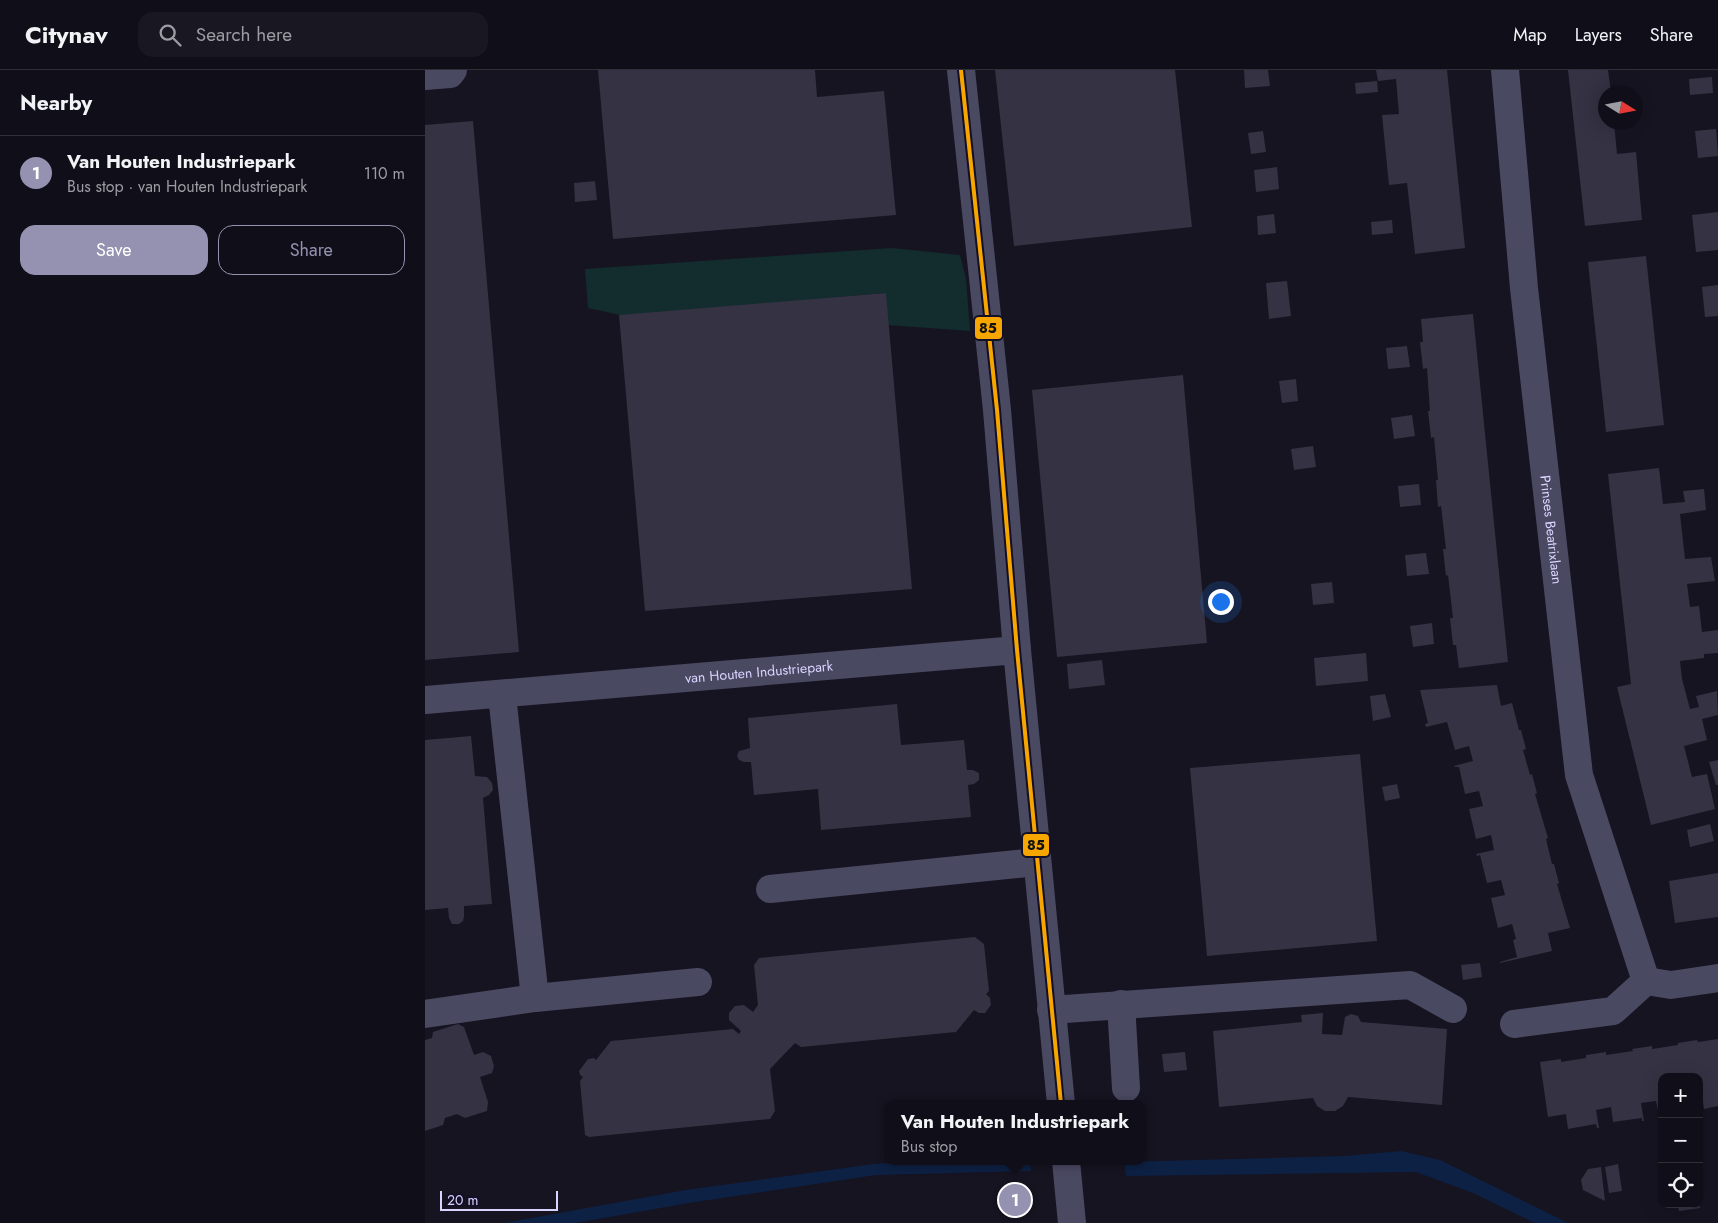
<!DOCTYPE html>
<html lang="en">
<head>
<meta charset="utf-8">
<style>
	body { margin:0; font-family:Jost,sans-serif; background:#191822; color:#f1f3f6 }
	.controls { position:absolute; right:15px; bottom:15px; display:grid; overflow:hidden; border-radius:10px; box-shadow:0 5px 20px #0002 }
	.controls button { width:45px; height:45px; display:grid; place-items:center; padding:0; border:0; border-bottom:1px solid #302f38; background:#100f19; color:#f1f3f6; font:25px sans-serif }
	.compass { position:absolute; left:1173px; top:15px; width:45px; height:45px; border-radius:50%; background:#100f19; box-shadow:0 5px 20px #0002; rotate:101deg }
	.scale { position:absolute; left:15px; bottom:12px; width:118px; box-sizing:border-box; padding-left:5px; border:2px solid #d9d4ff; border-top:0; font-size:14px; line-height:18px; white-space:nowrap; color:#d9d4ff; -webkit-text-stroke:4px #130f26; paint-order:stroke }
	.you { position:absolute; left:795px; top:531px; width:18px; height:18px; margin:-12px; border:4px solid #fff; border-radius:50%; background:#1a73e8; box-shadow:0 0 0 8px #1a73e833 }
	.badge { display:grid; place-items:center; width:32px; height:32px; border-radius:50%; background:#9591b1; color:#fff; font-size:16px; font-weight:700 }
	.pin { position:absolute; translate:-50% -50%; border:2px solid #fff; box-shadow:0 1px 5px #0006 }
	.popup { position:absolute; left:459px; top:1030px; width:262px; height:65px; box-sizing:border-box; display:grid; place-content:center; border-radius:10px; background:#100f19; filter:drop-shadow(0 1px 4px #0005); font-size:16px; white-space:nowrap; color:#9c9ca2 }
	.popup b { font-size:19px; color:#f1f3f6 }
	.popup::after { content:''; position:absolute; left:50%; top:100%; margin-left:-10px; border:10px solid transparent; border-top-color:#100f19 }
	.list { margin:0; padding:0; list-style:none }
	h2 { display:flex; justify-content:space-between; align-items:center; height:65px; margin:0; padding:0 20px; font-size:21px }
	h2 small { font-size:16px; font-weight:400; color:#9c9ca2 }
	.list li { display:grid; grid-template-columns:32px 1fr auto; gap:15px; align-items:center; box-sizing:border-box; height:75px; padding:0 20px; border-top:1px solid #302f38 }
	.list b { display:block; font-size:19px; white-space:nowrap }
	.list p { margin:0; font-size:16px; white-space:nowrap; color:#9c9ca2 }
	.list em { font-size:16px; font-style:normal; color:#9c9ca2 }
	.actions { display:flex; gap:10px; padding:15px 20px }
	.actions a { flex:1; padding:11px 0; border:1px solid #9591b1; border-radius:15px; text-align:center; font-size:18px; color:#9591b1 }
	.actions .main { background:#9591b1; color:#fff }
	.icon { flex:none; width:28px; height:28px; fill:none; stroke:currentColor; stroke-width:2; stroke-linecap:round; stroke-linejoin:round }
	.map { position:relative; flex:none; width:1293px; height:1153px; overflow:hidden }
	header { display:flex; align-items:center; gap:30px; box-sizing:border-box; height:70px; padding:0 25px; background:#100f19; border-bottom:1px solid #302f38 }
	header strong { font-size:24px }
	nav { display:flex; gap:28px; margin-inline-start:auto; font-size:18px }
	.search { width:350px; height:45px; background:#191822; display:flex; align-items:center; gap:12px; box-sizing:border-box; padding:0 18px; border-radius:15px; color:#9c9ca2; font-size:19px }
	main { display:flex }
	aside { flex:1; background:#100f19 }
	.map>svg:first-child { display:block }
	.green { fill:#132c2d }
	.water { fill:#0d2144 }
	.building { fill:#343243 }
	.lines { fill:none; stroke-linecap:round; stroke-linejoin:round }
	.minor { stroke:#4a4962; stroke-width:28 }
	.bus-1-casing { stroke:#130f26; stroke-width:8 }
	.bus-1 { stroke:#f7a600; stroke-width:4 }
	.labels { text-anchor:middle; stroke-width:4; stroke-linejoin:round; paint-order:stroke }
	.street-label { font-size:14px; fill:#d9d4ff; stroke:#130f26 }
	.line-badge { stroke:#130f26; stroke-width:2 }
	.pale-badge-label { font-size:14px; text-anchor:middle; font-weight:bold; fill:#111 }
</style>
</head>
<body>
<header>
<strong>Citynav</strong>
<div class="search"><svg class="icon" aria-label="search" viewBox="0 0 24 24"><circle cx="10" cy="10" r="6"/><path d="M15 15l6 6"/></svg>Search here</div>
<nav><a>Map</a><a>Layers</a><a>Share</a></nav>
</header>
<main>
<aside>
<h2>Nearby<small></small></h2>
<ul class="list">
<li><span class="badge">1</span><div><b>Van Houten Industriepark</b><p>Bus stop · van Houten Industriepark</p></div><em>110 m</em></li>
</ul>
<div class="actions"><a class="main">Save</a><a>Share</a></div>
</aside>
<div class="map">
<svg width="1293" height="1153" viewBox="0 0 1293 1153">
	<rect width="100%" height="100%" fill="#161421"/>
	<path class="green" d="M467,178L535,185L541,209L545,261L462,255L460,223L200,246L163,238L160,199Z"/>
	<path class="water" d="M976,1081L1015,1090L1143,1153H1110L1048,1123L991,1102L701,1106L699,1092L919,1086Z
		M507,1091H605L606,1101L451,1105L264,1133L150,1153H79L261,1120L448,1094Z"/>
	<path class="building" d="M173,0H390L392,27L459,21L471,145L188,169Z
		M570,0H750L767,157L589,176Z
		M819,0H843L845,16L820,18Z
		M951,0H1022L1040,178L990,184L982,113L964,115L957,45L974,44L971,9L953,11Z
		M1143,0H1183L1186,22H1180V52H1189L1192,84L1211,82L1217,150L1160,156Z
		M1287,7L1288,23L1265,25L1264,9Z
		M952,11L953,22L931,24L930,13Z
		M48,51L94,582L0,590V55Z
		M1291,59L1293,86L1273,88L1270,61Z
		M838,61L841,82L826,84L823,63Z
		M852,97L854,119L831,122L829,100Z
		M170,111L172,130L150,132L149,113Z
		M1293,142V180L1271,182L1267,145Z
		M849,144L851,163L833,165L832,146Z
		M967,150L968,163L947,165L946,152Z
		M1221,186L1239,355L1181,362L1163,192Z
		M862,211L866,246L844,249L841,213Z
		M1293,215V246L1280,247L1277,217Z
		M461,223L487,519L220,541L194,245Z
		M1048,244L1083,592L1034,598L1031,575H1028L1025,548H1028L1023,505L1021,506L1018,479H1021L1016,436L1013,437L1011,410H1013L1009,367L1006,368L1003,341H1005L1002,298L998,299L995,272H998L996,249Z
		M982,276L985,297L963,299L961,278Z
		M758,305L782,573L632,587L607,320Z
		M871,309L873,331L857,333L854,311Z
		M987,345L990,366L969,369L966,348Z
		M888,376L891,397L869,400L866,379Z
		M1234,398L1238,434L1260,432L1258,421L1279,419L1281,440L1255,444L1260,489L1286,487L1290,511L1262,514L1265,537L1274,536L1277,562L1293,560V583L1279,584V588L1255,591L1257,609L1265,639L1274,637L1271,626L1292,621L1293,645L1277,649L1282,670L1259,676L1267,707L1282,704L1290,739L1226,755L1192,617L1206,614L1183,404Z
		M994,414L996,435L975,437L973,416Z
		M1001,483L1004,504L982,506L980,485Z
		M907,512L909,533L888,535L886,514Z
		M1007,553L1009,574L988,577L985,556Z
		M941,583L943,611L891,616L889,588Z
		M677,590L680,615L644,619L642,594Z
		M1072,615L1076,636L1087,633L1094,660H1096L1101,679L1098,680L1105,705L1107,704L1112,723L1110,724L1123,768L1121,769L1127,794H1129L1134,813L1132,814L1145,858L1123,863L1127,881L1075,893V892L1092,887L1088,870L1091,869L1087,854L1073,858L1066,828L1080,825L1076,810L1062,813L1055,785L1052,786L1051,784L1069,780L1066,765L1051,769L1044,739L1058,736L1054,721L1040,724L1034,697H1030L1029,696L1048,691L1044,676L1030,680L1022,652L1001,657L1000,654L1003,653L995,620Z
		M960,624L966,647L948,651L945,626Z
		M472,634L476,675L539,670L542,700H548L554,703V710L549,714L543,715L546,747L396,760L393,719L329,725L326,692H319L314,690L312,686L314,681L325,678L323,648Z
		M46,666L50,706L62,707L67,713L68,720L64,725L58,728L67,834L39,836V847L38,851L34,854H27L24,848L23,838L0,840V670Z
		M935,684L952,871L782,886L765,698Z
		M1293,690V715H1291L1284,692Z
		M972,714L975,728L960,731L957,717Z
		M1285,754L1289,771L1265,777L1262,760Z
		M1293,803V847L1250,853L1244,811Z
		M550,867L559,874L564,921L561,924L565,928L566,935L560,943H554L549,940L531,962L376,977L370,973L345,999L350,1041L345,1049L164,1067L160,1065L155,1011L158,1007L155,1005L154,1001L163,989L169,988L171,990L186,971L308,959L314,964L316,961L304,950V943L310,936L319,935L328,942L333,935L329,895L334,888Z
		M1055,893L1057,907L1038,910L1036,895Z
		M898,943L897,964L917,965L920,947L926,944L933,946L936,952L1022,959L1017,1035L923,1027L918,1036L910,1041H900L892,1036L888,1028L794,1037L788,961L877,952L876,945Z
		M33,954L39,957L49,985L58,982L66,986L69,996L67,1003L55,1007L63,1032L62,1041L40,1048L32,1044L20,1048L18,1055L0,1061V970L7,968L8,962Z
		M1293,969V1036L1279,1039L1277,1024H1274V1007H1237V1045H1234L1231,1031L1216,1033L1219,1051H1217V1048L1188,1052L1186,1037L1171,1040L1174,1058H1172L1171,1054L1143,1059L1141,1044L1123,1047L1115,992L1136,989V992L1161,988V985L1181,982V985L1208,981L1207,979L1227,976V979L1253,975V973L1272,970L1273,972Z
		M760,982L762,1000L739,1002L737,984Z
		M1193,1094L1197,1121L1184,1123L1180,1097Z
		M1176,1097L1180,1131L1158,1120L1156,1110L1163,1099Z
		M1253,1134H1274L1275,1138L1254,1141Z"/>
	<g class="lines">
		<g class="minor">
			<path d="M536,0L572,340L592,580L636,1034"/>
			<path id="s1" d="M1080,0L1099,218L1154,705L1221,911"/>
			<path d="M0,6L25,4L28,0"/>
			<path d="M77,625L110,928"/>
			<path id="s2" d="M0,630L592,580"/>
			<path d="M345,819L612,792"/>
			<path d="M1221,911L1246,915L1293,908"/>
			<path d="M696,934L701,1018"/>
			<path d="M626,940L985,915L1028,939"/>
			<path d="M0,944L110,928L273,912"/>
			<path d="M1089,954L1188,941L1221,911"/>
			<path d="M641,1091L647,1153"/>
		</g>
		<defs>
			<path id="bus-1" d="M536,0L572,340L592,580L636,1034"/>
		</defs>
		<use href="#bus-1" class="bus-1-casing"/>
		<use href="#bus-1" class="bus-1"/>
	</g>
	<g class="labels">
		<g class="street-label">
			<text dy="5" stroke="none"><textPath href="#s1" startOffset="462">Prinses Beatrixlaan</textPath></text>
			<text dy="5" stroke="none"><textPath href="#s2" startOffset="335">van Houten Industriepark</textPath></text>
		</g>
	</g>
	<g class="line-badge">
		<rect x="549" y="246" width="29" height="24" rx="5" fill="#f7a600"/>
		<rect x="597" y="763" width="28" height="24" rx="5" fill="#f7a600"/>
	</g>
	<g class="pale-badge-label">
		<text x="563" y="263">85</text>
		<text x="611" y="780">85</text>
	</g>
</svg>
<div class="controls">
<button>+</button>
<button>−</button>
<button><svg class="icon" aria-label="locate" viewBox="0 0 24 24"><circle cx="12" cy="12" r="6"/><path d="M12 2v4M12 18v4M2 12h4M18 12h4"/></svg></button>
</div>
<svg class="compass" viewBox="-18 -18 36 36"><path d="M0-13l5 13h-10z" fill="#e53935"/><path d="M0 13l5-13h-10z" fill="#9c9ca2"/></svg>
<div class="scale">20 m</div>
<div class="you"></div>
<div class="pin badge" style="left:590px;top:1130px">1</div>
<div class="popup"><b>Van Houten Industriepark</b>Bus stop</div>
</div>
</main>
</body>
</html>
